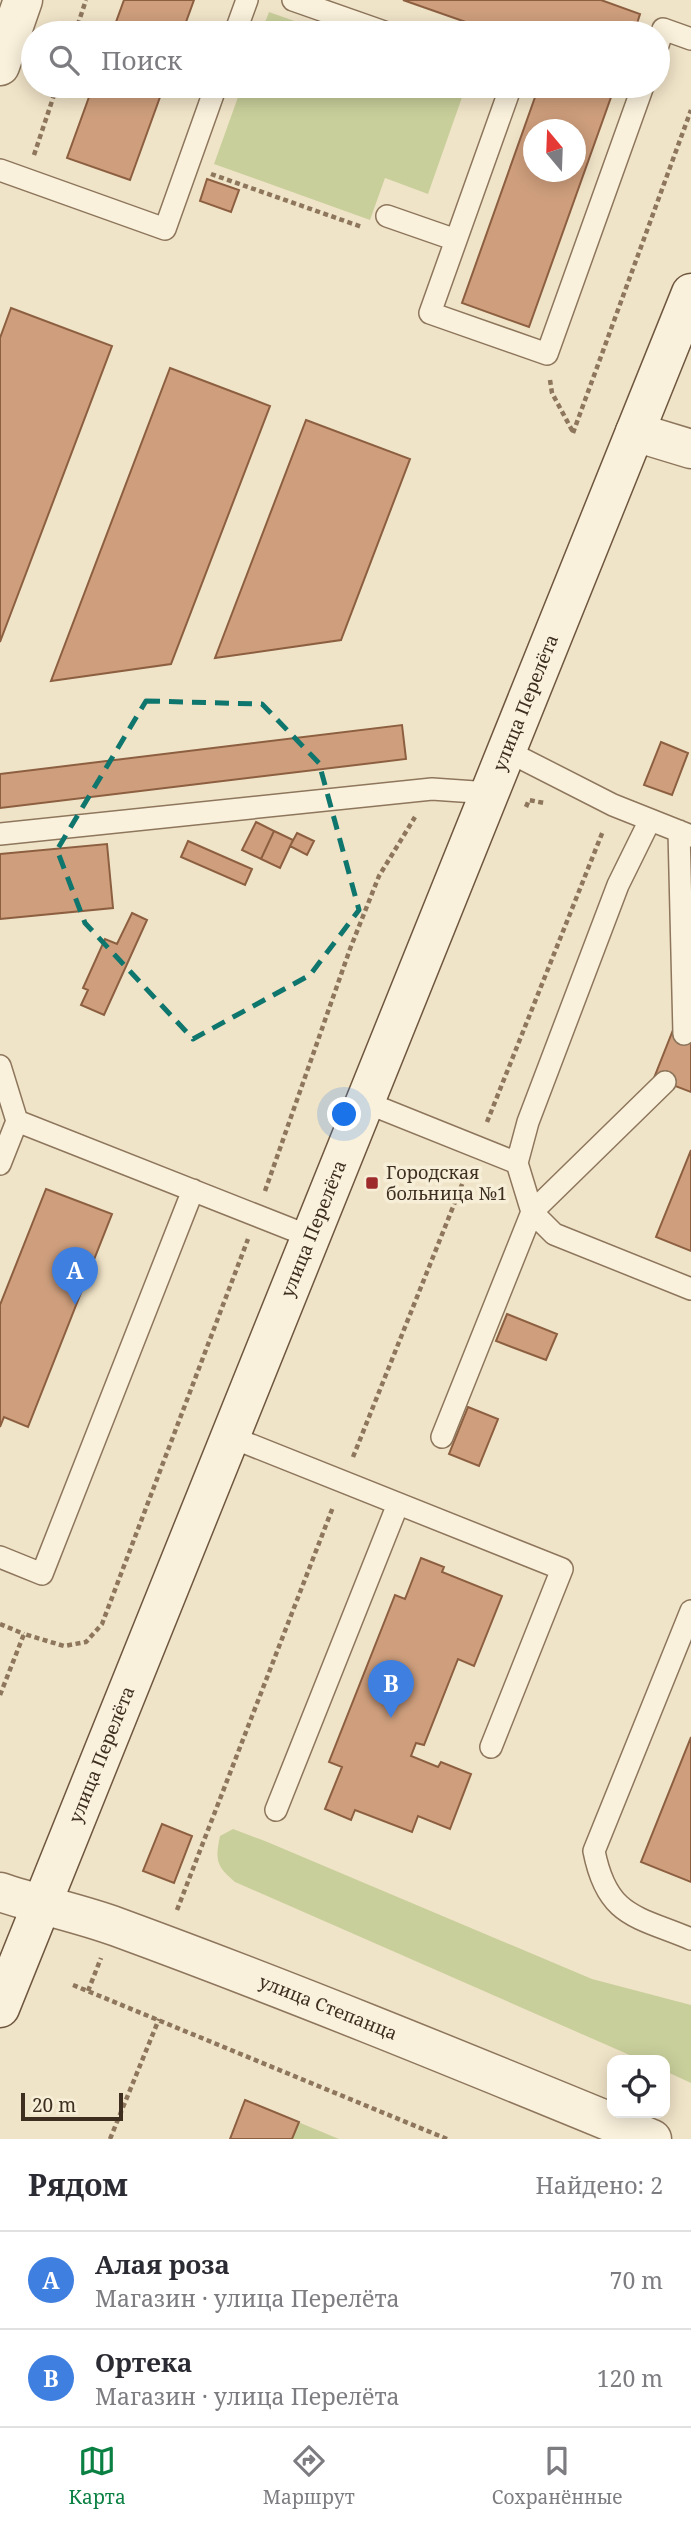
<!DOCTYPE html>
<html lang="ru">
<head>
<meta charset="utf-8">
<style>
	body { margin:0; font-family:"Noto Serif",serif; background:#f2f2f3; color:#2b2b33 }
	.controls { position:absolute; right:21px; bottom:21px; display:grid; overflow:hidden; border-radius:14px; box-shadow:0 4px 18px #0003 }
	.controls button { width:63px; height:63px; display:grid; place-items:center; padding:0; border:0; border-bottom:2px solid #e1e1e2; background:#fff; color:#2b2b33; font:35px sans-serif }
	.compass { position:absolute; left:523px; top:119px; width:63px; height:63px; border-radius:50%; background:#fff; box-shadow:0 4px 18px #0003; rotate:341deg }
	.scale { position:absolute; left:21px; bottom:18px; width:102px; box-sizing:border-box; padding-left:7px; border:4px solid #3d2e20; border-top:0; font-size:19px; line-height:24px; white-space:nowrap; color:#3d2e20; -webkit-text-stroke:5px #f7eed8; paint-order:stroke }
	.you { position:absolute; left:345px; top:1115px; width:24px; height:24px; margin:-18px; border:5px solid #fff; border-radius:50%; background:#1a73e8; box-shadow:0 0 0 10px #1a73e833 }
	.badge { display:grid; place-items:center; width:46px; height:46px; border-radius:50%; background:#0b8043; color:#fff; font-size:23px; font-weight:700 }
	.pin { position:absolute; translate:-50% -58px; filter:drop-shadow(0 2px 4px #0008) }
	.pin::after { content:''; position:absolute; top:37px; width:24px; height:21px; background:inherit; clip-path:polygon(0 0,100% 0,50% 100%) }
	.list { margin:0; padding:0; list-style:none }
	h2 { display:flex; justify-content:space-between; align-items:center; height:91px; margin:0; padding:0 28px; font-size:30px }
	h2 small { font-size:23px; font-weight:400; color:#7c7c81 }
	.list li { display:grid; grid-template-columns:46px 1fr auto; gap:21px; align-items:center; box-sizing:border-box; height:98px; padding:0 28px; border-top:2px solid #e1e1e2 }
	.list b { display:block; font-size:26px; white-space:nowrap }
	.list p { margin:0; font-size:23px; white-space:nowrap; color:#7c7c81 }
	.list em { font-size:23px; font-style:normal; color:#7c7c81 }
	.icon { flex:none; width:38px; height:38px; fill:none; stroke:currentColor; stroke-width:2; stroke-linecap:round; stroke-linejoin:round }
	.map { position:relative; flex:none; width:691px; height:2139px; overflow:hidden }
	.search { position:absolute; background:#fff; box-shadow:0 4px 18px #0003; left:21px; right:21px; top:21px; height:77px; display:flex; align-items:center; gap:18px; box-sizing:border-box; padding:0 24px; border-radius:38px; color:#7c7c81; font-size:26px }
	.sheet { height:287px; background:#fff }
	nav { display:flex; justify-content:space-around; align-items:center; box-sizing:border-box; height:98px; border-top:2px solid #e1e1e2; background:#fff; font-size:19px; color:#7c7c81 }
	nav a { display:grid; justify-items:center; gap:4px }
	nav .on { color:#0b8043 }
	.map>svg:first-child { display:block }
	.green { fill:#c9cf9b }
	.building { fill:#cf9f7d; stroke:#8d5f41; stroke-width:2; fill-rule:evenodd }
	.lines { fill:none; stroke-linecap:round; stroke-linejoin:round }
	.service-casing { stroke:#8d765c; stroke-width:24 }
	.minor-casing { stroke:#8d765c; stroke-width:41 }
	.tertiary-casing { stroke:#8d765c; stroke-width:41 }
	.secondary-casing { stroke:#6f573f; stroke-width:41 }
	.path { stroke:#8d765c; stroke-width:4.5; stroke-dasharray:5 3.5; stroke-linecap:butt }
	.service { stroke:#faf1dc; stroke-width:21 }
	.minor { stroke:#faf1dc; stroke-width:38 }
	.tertiary { stroke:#faf1dc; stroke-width:38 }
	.secondary { stroke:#faf1dc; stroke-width:38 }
	.marked { fill:none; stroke:#0f766e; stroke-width:5; stroke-dasharray:14 9; stroke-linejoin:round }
	.poi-dot { fill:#9e2a2b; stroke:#f7eed8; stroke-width:2.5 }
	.labels { text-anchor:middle; stroke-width:7; stroke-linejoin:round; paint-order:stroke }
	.street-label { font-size:18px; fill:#3d2e20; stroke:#f7eed8 }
	.poi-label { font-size:18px; fill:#3d2e20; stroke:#f7eed8; text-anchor:start }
</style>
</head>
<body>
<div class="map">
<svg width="691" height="2139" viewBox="0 0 691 2139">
	<rect width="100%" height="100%" fill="#f0e4c8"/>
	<path class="green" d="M269,12L328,33H261Z
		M242,86H466L428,194L385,178L370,220L214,164Z
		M233,1829L265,1841L592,1979L691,2005V2083L665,2071V2060H641L235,1882C216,1866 215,1860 220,1836Z
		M245,2100L339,2139H230Z"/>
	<path class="building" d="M124,0H194L182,33H112Z
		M403,0H601L640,14L634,33H497Z
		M93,86H164L130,180L67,158Z
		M539,86H615L529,327L462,303ZM534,130H576V172H534Z
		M207,179L239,190L231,212L200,201Z
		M11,308L112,346L0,642V338Z
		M170,368L270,406L171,664L51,681Z
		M306,420L410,459L341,640L215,658Z
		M402,725L406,759L0,808V774Z
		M661,742L688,753L672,795L644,785Z
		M256,822L274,831L261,859L242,850Z
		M274,831L293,840L280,868L261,859Z
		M297,833L314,841L307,855L290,846Z
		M188,841L252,869L245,885L181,857Z
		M107,844L113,908L0,919V854Z
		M132,913L147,920L104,1015L81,1005L88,990L83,988L105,939L117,944Z
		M673,1030L691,1037V1092L654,1078Z
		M691,1150V1251L656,1237Z
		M46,1189L112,1214L28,1427L4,1417L0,1427V1305Z
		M507,1314L557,1334L546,1360L496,1341Z
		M468,1407L498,1419L479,1466L449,1454Z
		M421,1558L444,1567L442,1572L502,1596L474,1666L458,1659L424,1745L416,1743L411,1756L438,1767L441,1762L471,1774L450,1829L418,1816L412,1832L355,1810L351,1820L325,1809L342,1767L329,1762L395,1595L405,1599Z
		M691,1737V1882L641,1862Z
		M162,1824L192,1836L174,1883L143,1871Z
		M245,2100L299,2122L292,2139H230Z"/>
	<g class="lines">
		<defs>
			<path id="service" d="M293,0L387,33
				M235,33L247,0
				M658,45L663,29L691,39
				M511,86L430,313L547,354L643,86
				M0,170L165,229L216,86
				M387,216L456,240
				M507,751L613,805L691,836
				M650,820L618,885L528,1122L517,1163L532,1212L554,1234L691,1289
				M679,831L684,1034
				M0,834L432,789L490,793
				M0,1066L17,1121
				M365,1102L517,1163
				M0,1164L17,1121L311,1237
				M231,1437L562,1569L491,1747
				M442,1437L532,1212L665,1082
				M0,1557L42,1574L193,1190
				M691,1611L594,1851C607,1917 636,1916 691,1939
				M276,1810L398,1504"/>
			<path id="minor" d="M635,432L691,449"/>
			<g id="tertiary">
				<path d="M0,66L23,0"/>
				<path id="s1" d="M0,1892C38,1905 79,1913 117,1927C297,1993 474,2066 652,2139"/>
			</g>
			<g id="secondary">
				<path id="s2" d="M0,2008L691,293"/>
			</g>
		</defs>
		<use href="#service" class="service-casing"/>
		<use href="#minor" class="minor-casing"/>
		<use href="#tertiary" class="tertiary-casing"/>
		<use href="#secondary" class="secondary-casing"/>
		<path class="path" d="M75,33L86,0
			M34,155L57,86
			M211,174L362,227
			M550,380L552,393L573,432
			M573,433L691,110
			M526,807L529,800L544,803
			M487,1122L603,831
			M265,1191L350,949L379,876L415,817
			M353,1457L467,1172
			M0,1624L24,1634
			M0,1695L24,1634L64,1646L86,1642L102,1624L248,1239
			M177,1910L333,1507
			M73,1985L447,2139
			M88,1991L101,1958
			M110,2139L159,2019"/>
		<use href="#service" class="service"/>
		<use href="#minor" class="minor"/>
		<use href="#tertiary" class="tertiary"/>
		<use href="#secondary" class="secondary"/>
	</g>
	<path class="marked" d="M146,701L262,704L319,763L359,910L310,975L193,1039L85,923L57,850Z"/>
	<rect class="poi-dot" x="365" y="1176" width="14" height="14" rx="3.5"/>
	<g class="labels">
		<g class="street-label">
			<text dy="6" stroke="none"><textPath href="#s2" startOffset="1407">улица Перелёта</textPath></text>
			<text dy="6" stroke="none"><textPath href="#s2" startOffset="840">улица Перелёта</textPath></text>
			<text dy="6" stroke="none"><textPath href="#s2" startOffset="273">улица Перелёта</textPath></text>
			<text dy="6" stroke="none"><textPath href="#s1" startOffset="348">улица Степанца</textPath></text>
		</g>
		<g class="poi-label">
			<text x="386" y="1179">Городская<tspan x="386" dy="21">больница №1</tspan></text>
		</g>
	</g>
</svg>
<div class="controls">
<button><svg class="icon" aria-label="locate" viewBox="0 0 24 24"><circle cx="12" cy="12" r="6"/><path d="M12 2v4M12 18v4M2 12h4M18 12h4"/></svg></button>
</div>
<svg class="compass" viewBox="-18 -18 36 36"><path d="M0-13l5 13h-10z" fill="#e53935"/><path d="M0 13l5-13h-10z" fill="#7c7c81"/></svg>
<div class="scale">20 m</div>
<div class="you"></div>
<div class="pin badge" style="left:75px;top:1305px;background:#3f7fe0">A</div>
<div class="pin badge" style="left:391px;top:1718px;background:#3f7fe0">B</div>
<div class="search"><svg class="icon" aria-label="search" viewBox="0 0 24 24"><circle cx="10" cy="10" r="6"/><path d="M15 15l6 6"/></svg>Поиск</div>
</div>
<section class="sheet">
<h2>Рядом<small>Найдено: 2</small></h2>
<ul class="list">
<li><span class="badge" style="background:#3f7fe0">A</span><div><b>Алая роза</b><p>Магазин · улица Перелёта</p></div><em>70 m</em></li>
<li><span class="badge" style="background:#3f7fe0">B</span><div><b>Ортека</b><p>Магазин · улица Перелёта</p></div><em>120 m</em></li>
</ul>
</section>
<nav>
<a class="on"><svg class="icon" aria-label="map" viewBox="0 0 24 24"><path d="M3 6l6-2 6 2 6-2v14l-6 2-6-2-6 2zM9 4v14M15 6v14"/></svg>Карта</a>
<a><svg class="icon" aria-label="directions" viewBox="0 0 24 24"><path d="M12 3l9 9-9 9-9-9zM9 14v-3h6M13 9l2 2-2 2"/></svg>Маршрут</a>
<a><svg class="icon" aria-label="saved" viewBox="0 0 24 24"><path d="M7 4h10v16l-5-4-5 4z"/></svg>Сохранённые</a>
</nav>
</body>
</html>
